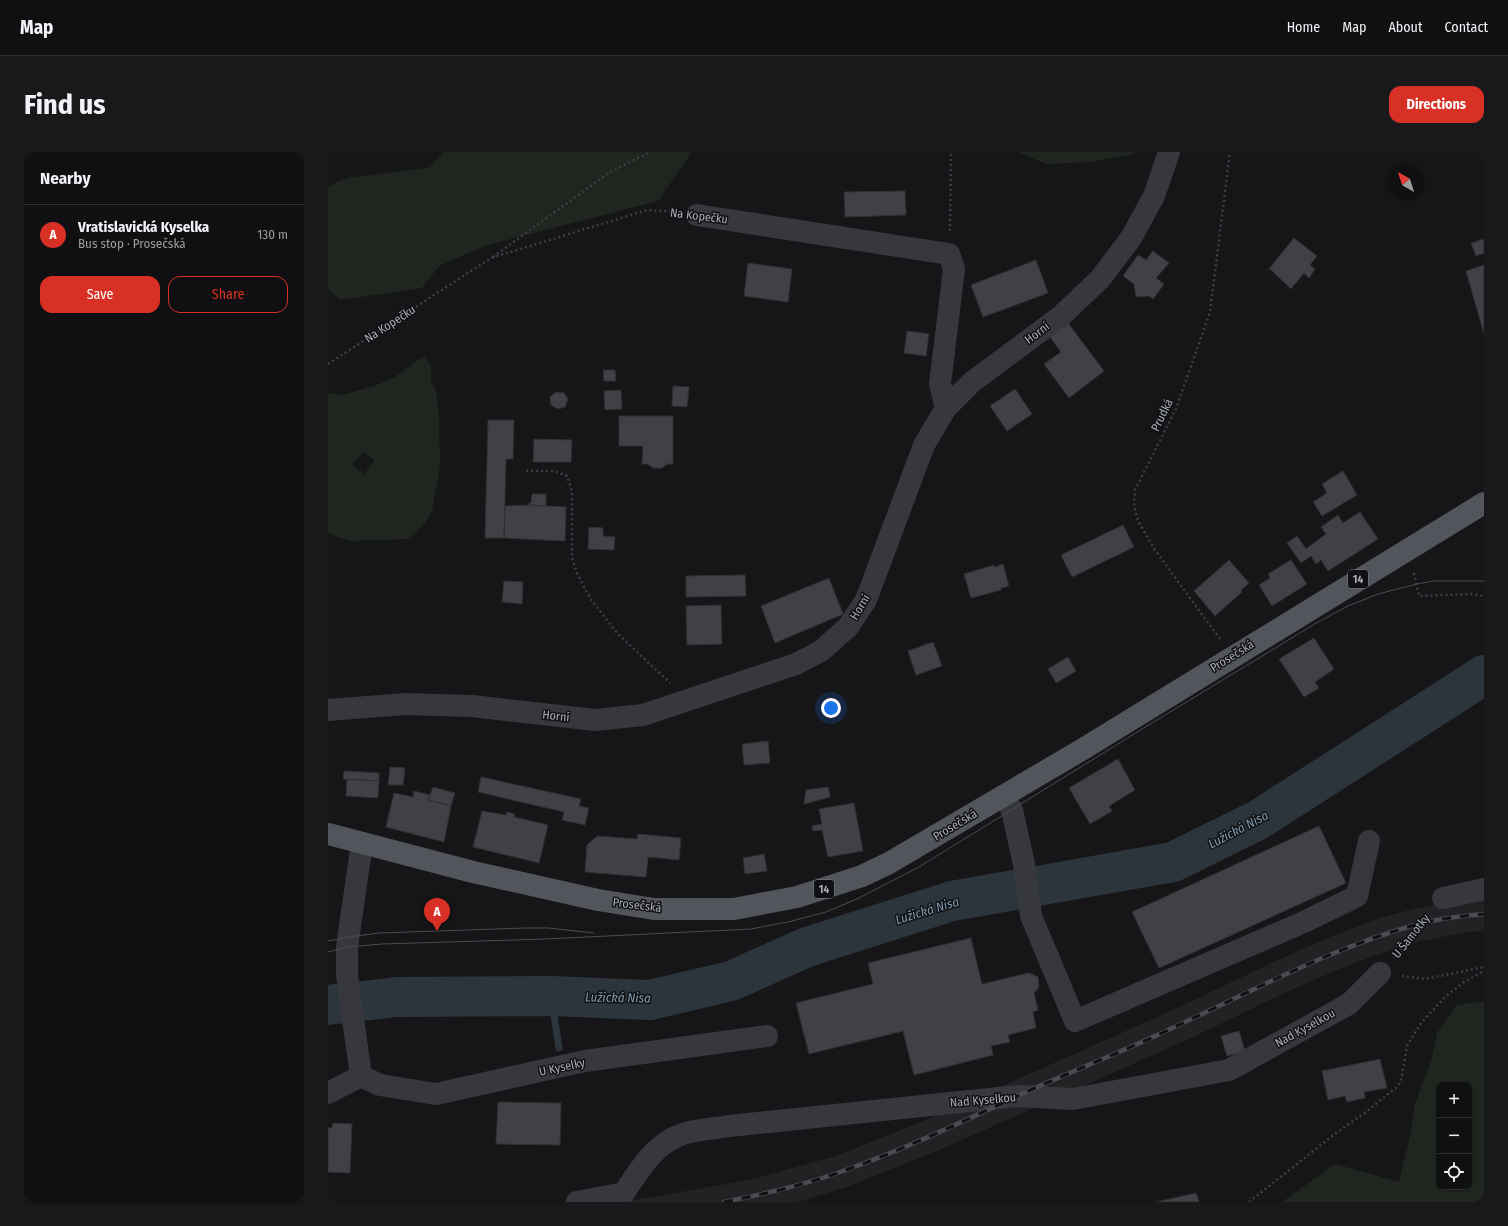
<!DOCTYPE html>
<html lang="en">
<head>
<meta charset="utf-8">
<style>
	body { margin:0; font-family:"Fira Sans Condensed",sans-serif; background:#19191b; color:#f1f3f6 }
	.controls { position:absolute; right:12px; bottom:12px; display:grid; overflow:hidden; border-radius:8px; box-shadow:0 1px 3px #0004 }
	.controls button { width:36px; height:36px; display:grid; place-items:center; padding:0; border:0; border-bottom:1px solid #303032; background:#101012; color:#f1f3f6; font:20px sans-serif }
	.compass { position:absolute; left:1060px; top:12px; width:36px; height:36px; border-radius:50%; background:#101012; box-shadow:0 1px 3px #0004; rotate:321deg }
	.you { position:absolute; left:503px; top:556px; width:14px; height:14px; margin:-10px; border:3px solid #fff; border-radius:50%; background:#1a73e8; box-shadow:0 0 0 6px #1a73e833 }
	.badge { display:grid; place-items:center; width:26px; height:26px; border-radius:50%; background:#d93025; color:#fff; font-size:13px; font-weight:700 }
	.pin { position:absolute; translate:-50% -33px; filter:drop-shadow(0 1px 2px #0008) }
	.pin::after { content:''; position:absolute; top:21px; width:14px; height:12px; background:inherit; clip-path:polygon(0 0,100% 0,50% 100%) }
	.list { margin:0; padding:0; list-style:none }
	h2 { display:flex; justify-content:space-between; align-items:center; height:52px; margin:0; padding:0 16px; font-size:17px }
	h2 small { font-size:13px; font-weight:400; color:#9c9d9f }
	.list li { display:grid; grid-template-columns:26px 1fr auto; gap:12px; align-items:center; box-sizing:border-box; height:60px; padding:0 16px; border-top:1px solid #303032 }
	.list b { display:block; font-size:15px; white-space:nowrap }
	.list p { margin:0; font-size:13px; white-space:nowrap; color:#9c9d9f }
	.list em { font-size:13px; font-style:normal; color:#9c9d9f }
	.actions { display:flex; gap:8px; padding:12px 16px }
	.actions a { flex:1; padding:9px 0; border:1px solid #d93025; border-radius:12px; text-align:center; font-size:14px; color:#d93025 }
	.actions .main { background:#d93025; color:#fff }
	.icon { flex:none; width:22px; height:22px; fill:none; stroke:currentColor; stroke-width:2; stroke-linecap:round; stroke-linejoin:round }
	.map { position:relative; flex:none; width:1156px; height:1050px; overflow:hidden; border-radius:12px }
	header { display:flex; align-items:center; gap:24px; box-sizing:border-box; height:56px; padding:0 20px; background:#101012; border-bottom:1px solid #303032 }
	header strong { font-size:19px }
	nav { display:flex; gap:22px; margin-inline-start:auto; font-size:14px }
	.intro { display:flex; align-items:center; justify-content:space-between; box-sizing:border-box; height:96px; padding:0 24px }
	h1 { margin:0; font-size:28px }
	.button { padding:10px 18px; border-radius:12px; background:#d93025; color:#fff; font-size:14px; font-weight:700 }
	main { display:flex; gap:24px; padding:0 24px }
	aside { flex:1; background:#101012; border-radius:12px; box-shadow:0 1px 3px #0004 }
	.map>svg:first-child { display:block }
	.built { fill:#222225 }
	.green { fill:#1e261f; fill-rule:evenodd }
	.lines { fill:none; stroke-linecap:round; stroke-linejoin:round }
	.stream { stroke:#2c353c; stroke-width:7 }
	.river { stroke:#2c353c; stroke-width:40 }
	.building { fill:#404145; stroke:#303034 }
	.path { stroke:#3d3f44; stroke-width:2.5; stroke-dasharray:2 3; stroke-linecap:butt }
	.minor { stroke:#37383d; stroke-width:22 }
	.major { stroke:#53555c; stroke-width:22 }
	.tram { stroke:#4a4c52; stroke-width:1 }
	.rail-casing { stroke:#4a4c52; stroke-width:4.5 }
	.rail { stroke:#111113; stroke-width:3; stroke-dasharray:9; stroke-linecap:butt }
	.labels { text-anchor:middle; stroke-width:3; stroke-linejoin:round; paint-order:stroke }
	.shield { fill:#111113; stroke:#7b7e86; stroke-width:1 }
	.shield-label { font-size:11px; font-weight:bold; fill:#a8adb8 }
	.street-label { font-size:12px; fill:#a8adb8; stroke:#111113 }
	.water-label { font-size:13px; font-style:italic; fill:#7f9bb3; stroke:#111113 }
</style>
</head>
<body>
<header>
<strong>Map</strong>
<nav><a>Home</a><a>Map</a><a>About</a><a>Contact</a></nav>
</header>
<div class="intro"><h1>Find us</h1><a class="button">Directions</a></div>
<main>
<aside>
<h2>Nearby<small></small></h2>
<ul class="list">
<li><span class="badge">A</span><div><b>Vratislavická Kyselka</b><p>Bus stop · Prosečská</p></div><em>130 m</em></li>
</ul>
<div class="actions"><a class="main">Save</a><a>Share</a></div>
</aside>
<div class="map">
<svg width="1156" height="1050" viewBox="0 0 1156 1050">
	<rect width="100%" height="100%" fill="#161618"/>
	<path class="built" d="M1156,745V779L1140,780L1093,789L1062,798L1019,814L965,837L861,887L616,996L519,1035L469,1050H294L393,1033L432,1025L508,1004L603,966L847,857L952,807L1007,783L1052,766L1085,757L1136,747Z"/>
	<path class="green" d="M116,0H364L330,49L156,94L111,114L94,136L12,148L0,137V36L8,30L24,25L101,16Z
		M690,0H807L804,2L763,10L718,12Z
		M96,204L103,214V229L108,238L111,267L112,314L104,359L97,371L80,387L23,389L4,383L0,380V241L14,243L49,233L67,225ZM35,300L47,308L36,322L24,313Z
		M1156,849V1050H954L1007,1012L1071,1030L1082,984L1087,952L1103,909L1109,881L1129,853ZM1111,933H1141V1035H1111Z"/>
	<g class="lines">
		<path class="stream" d="M223,844L231,896"/>
		<path class="river" d="M0,853L69,845L223,844L322,848L403,829L479,795L624,749L845,710L930,668L1156,523"/>
	</g>
	<path class="building" d="M577,39L578,63L517,65L516,40Z
		M966,86L989,104L982,113L987,117L981,126L976,121L963,137L942,117L940,118Z
		M1156,87V101L1148,104L1143,91Z
		M825,99L841,111L828,126L836,132L825,147L821,144L808,145L806,132L795,124L810,103L818,108Z
		M708,108L720,141L655,165L643,133Z
		M420,111L464,117L460,150L416,144Z
		M1156,113V182L1138,119Z
		M740,171L776,219L741,246L716,212L733,200L722,185Z
		M579,179L601,182L598,204L576,201Z
		M275,218H287L288,229H276Z
		M345,234L361,235L359,255L344,254Z
		M687,237L704,262L679,279L662,254Z
		M293,238L294,257L277,258L276,239Z
		M228,240L236,241L240,247L237,255L230,257L223,253L222,245Z
		M291,264H345V312H339L334,316H325L320,312H314L315,294H291Z
		M160,268H186L185,307H178L176,386H157Z
		M206,287L244,288L243,310H205Z
		M1015,319L1029,343L994,364L985,350L999,341L994,332Z
		M204,342H218V354L201,353V351H203Z
		M201,353L238,355L237,389L176,386L177,354Z
		M1032,360L1050,387L1000,419L993,408L988,412L983,404L973,411L959,391L969,384L978,397L998,382L993,375L1010,363L1015,371Z
		M795,373L806,395L744,425L733,403Z
		M261,375L275,376V384L287,385L286,398L260,397Z
		M901,408L921,431L913,438L914,440L887,464L866,439Z
		M963,408L979,432L944,454L931,433L942,426L940,422Z
		M675,412L681,434L673,436V438L643,446L636,422L666,413L667,415Z
		M417,423L418,444L358,445V424Z
		M501,426L515,462L447,491L433,454Z
		M176,429L195,430L194,452L174,450Z
		M393,453L394,492L359,493L358,454Z
		M986,486L1006,517L987,530L991,536L976,545L951,507Z
		M605,490L614,514L588,523L580,499Z
		M740,505L748,519L728,531L720,517Z
		M440,589L442,611L416,613L414,592Z
		M790,607L807,638L781,654L784,659L762,672L741,636Z
		M62,615L77,616L75,633H60Z
		M16,619L51,621V629L15,627Z
		M153,625L253,647L251,654L261,656L257,673L234,668L236,660L150,640Z
		M19,627L51,629L50,646L18,644Z
		M105,635L127,641L123,654L100,648Z
		M500,635L502,645L476,652L478,638Z
		M86,639L102,643L100,648L123,654L116,690L58,675L66,641L85,645Z
		M526,651L535,699L500,705L494,678L485,679L484,674L494,672L491,657Z
		M154,659L178,663L179,660L187,662L186,665L220,673L211,711L145,695Z
		M991,674L1018,731L831,816L804,760Z
		M310,682L353,686L351,708L320,705L318,725L257,720L259,693L269,684L309,687Z
		M436,702L439,719L417,722L415,706Z
		M643,786L654,832L701,821L710,825L711,835L706,841L710,858L705,860L708,876L680,883L682,890L663,894L665,903L586,923L575,879L481,902L468,851L545,832L540,811Z
		M911,879L917,899L899,904L893,884Z
		M1052,907L1059,936L1036,940L1037,946L1019,950L1017,944L1000,948L994,919Z
		M170,950L233,951L232,993L168,992Z
		M5,971L24,972L22,1021L0,1020V976H4Z
		M868,1041L871,1050H828Z"/>
	<g class="lines">
		<path class="path" d="M622,79L623,0
			M165,105L282,20L322,0
			M0,212L163,106L319,58L348,60
			M198,319H226L239,324L244,339V406L249,421L262,446L289,481L342,531
			M1086,421L1091,444L1144,442L1156,444
			M892,487L827,398L810,369L806,354L807,338L848,257L882,160L902,0
			M1067,806L1089,773L1099,762
			M1074,824L1097,827L1156,815
			M921,1050L1008,981L1038,960L1070,934L1073,928L1079,894L1093,871L1117,845L1136,830L1156,819"/>
		<path class="minor" d="M369,63L621,102L626,117L612,232L618,256
			M0,558L77,552L144,554L267,568L315,563L468,512L493,499L520,475L538,448L596,293L618,256L644,230L733,164L772,127L803,86L826,44L841,0
			M675,644L684,658L696,712L703,764L747,869L976,770L1029,744L1041,689
			M1115,746L1156,737
			M33,924L52,933L108,942L257,909L439,884
			M0,941L33,924L19,824V795L34,691
			M249,1050L296,1041C311,1018 327,991 355,982C369,977 386,977 401,974L690,944L745,947L901,918L1021,852L1052,821"/>
		<path class="major" d="M0,682L145,720L270,748L326,757H406L469,745L534,724L561,711L755,597L1156,351"/>
		<path class="tram" d="M0,789L21,785L51,781L198,776H220L266,781
			M0,800L19,795L54,792L218,787L423,777L460,770L498,760L529,747L591,715L819,574L990,470L1020,454L1050,442L1089,432L1105,429H1156"/>
		<defs>
			<path id="rail" d="M396,1050C436,1042 477,1033 515,1019C581,996 644,965 707,936C757,914 808,894 857,870C932,835 1007,795 1087,773C1109,767 1133,764 1156,762"/>
		</defs>
		<use href="#rail" class="rail-casing"/>
		<use href="#rail" class="rail"/>
	</g>
	<g class="labels">
		<g class="shield">
			<rect x="1020" y="418" width="20" height="18" rx="3"/>
			<rect x="486" y="728" width="20" height="18" rx="3"/>
		</g>
		<g class="shield-label">
			<text x="1030" y="431">14</text>
			<text x="496" y="741">14</text>
		</g>
		<g class="street-label">
			<text transform="translate(371 64) rotate(7)" y="4">Na Kopečku</text>
			<text transform="translate(62 172) rotate(-33)" y="4">Na Kopečku</text>
			<text transform="translate(709 181) rotate(-37)" y="4">Horní</text>
			<text transform="translate(834 263) rotate(-64)" y="4">Prudká</text>
			<text transform="translate(532 455) rotate(-59)" y="4">Horní</text>
			<text transform="translate(904 504) rotate(-32)" y="4">Prosečská</text>
			<text transform="translate(228 564) rotate(6)" y="4">Horní</text>
			<text transform="translate(627 673) rotate(-31)" y="4">Prosečská</text>
			<text transform="translate(309 753) rotate(7)" y="4">Prosečská</text>
			<text transform="translate(1083 784) rotate(-52)" y="4">U Šamotky</text>
			<text transform="translate(977 876) rotate(-29)" y="4">Nad Kyselkou</text>
			<text transform="translate(234 915) rotate(-12)" y="4">U Kyselky</text>
			<text transform="translate(655 948) rotate(-5)" y="4">Nad Kyselkou</text>
		</g>
		<g class="water-label">
			<text transform="translate(910 677) rotate(-28)" y="5">Lužická Nisa</text>
			<text transform="translate(599 758) rotate(-17)" y="5">Lužická Nisa</text>
			<text transform="translate(290 845) rotate(1)" y="5">Lužická Nisa</text>
		</g>
	</g>
</svg>
<div class="controls">
<button>+</button>
<button>−</button>
<button><svg class="icon" aria-label="locate" viewBox="0 0 24 24"><circle cx="12" cy="12" r="6"/><path d="M12 2v4M12 18v4M2 12h4M18 12h4"/></svg></button>
</div>
<svg class="compass" viewBox="-18 -18 36 36"><path d="M0-13l5 13h-10z" fill="#e53935"/><path d="M0 13l5-13h-10z" fill="#9c9d9f"/></svg>
<div class="you"></div>
<div class="pin badge" style="left:109px;top:779px">A</div>
</div>
</main>
</body>
</html>
